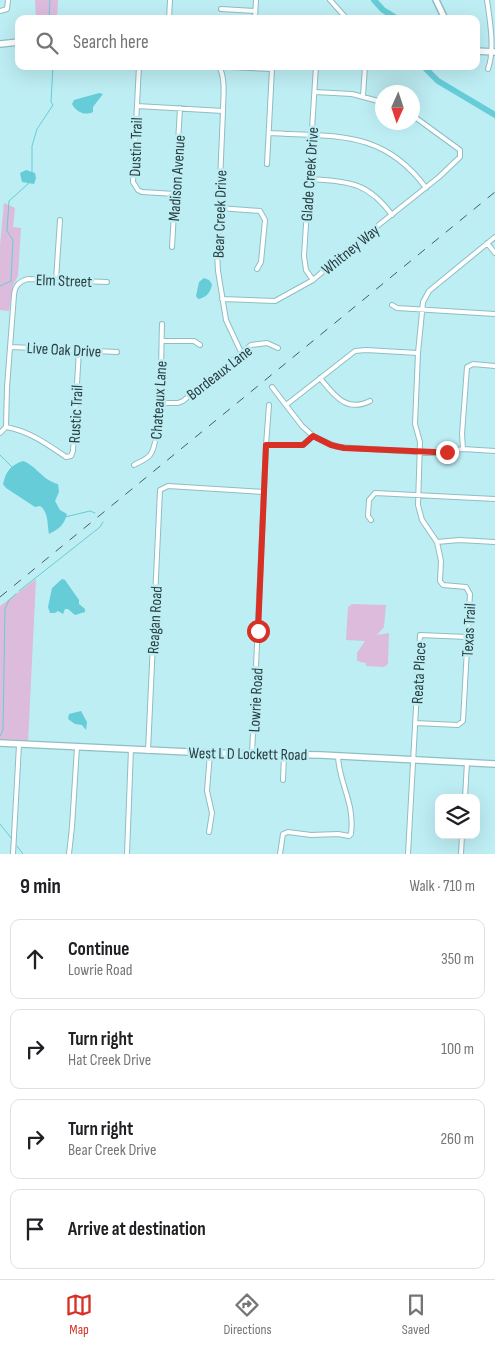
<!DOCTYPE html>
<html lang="en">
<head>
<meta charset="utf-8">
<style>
	body { margin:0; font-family:"Sofia Sans Condensed",sans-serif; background:#f2f2f2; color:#202124 }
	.controls { position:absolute; right:15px; bottom:15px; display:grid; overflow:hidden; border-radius:10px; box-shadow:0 5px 20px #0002 }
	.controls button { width:45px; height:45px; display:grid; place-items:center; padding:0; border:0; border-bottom:1px solid #e0e0e0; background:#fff; color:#202124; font:25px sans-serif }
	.compass { position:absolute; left:375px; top:85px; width:45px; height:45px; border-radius:50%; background:#fff; box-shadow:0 5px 20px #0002; rotate:183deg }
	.stop { position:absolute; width:15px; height:15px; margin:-11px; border:4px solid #d93025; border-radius:50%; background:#fff }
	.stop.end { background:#d93025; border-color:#fff; box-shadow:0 1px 5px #0008 }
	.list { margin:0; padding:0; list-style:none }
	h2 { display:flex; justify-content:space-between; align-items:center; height:65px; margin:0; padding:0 20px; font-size:21px }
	h2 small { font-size:16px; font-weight:400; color:#757577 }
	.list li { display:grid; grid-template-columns:32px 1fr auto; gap:15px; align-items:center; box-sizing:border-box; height:80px; margin:0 10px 10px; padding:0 10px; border:1px solid #e0e0e0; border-radius:10px }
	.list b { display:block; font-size:19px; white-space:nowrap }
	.list p { margin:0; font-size:16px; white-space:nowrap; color:#757577 }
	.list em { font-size:16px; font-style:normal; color:#757577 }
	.icon { flex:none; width:28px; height:28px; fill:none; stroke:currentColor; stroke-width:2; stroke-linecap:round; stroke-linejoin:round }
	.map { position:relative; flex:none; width:495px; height:854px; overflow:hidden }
	.search { position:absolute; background:#fff; box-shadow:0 5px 20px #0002; left:15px; right:15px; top:15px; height:55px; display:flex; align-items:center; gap:12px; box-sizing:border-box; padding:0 18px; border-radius:10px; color:#757577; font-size:19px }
	.sheet { height:425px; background:#fff }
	nav { display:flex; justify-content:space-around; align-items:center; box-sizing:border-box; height:70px; border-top:1px solid #e0e0e0; background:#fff; font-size:14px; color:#757577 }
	nav a { display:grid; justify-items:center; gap:2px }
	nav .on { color:#d93025 }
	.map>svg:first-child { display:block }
	.green { fill:#dbd }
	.water { fill:#66ccd8 }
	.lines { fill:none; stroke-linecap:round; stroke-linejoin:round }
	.stream { stroke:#66ccd8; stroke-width:1 }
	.river { stroke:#66ccd8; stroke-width:6 }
	.minor-casing { stroke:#8ebec4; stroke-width:6 }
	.tertiary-casing { stroke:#8ebec4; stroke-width:8 }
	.secondary-casing { stroke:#8ebec4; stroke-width:8 }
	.minor { stroke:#fff; stroke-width:4 }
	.tertiary { stroke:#fff; stroke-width:5 }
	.secondary { stroke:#fff; stroke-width:5.5 }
	.rail { stroke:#465f62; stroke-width:1; stroke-dasharray:9 9; stroke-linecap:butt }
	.route { stroke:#d93025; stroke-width:6 }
	.labels { text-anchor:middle; stroke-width:5; stroke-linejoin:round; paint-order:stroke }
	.street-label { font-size:16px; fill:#2a3d40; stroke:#bdeef4 }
</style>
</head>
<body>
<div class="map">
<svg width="495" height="854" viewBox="0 0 495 854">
	<rect width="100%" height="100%" fill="#bdeef4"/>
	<path class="green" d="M35,0H58L57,19H36Z
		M4,203L15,208L13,227L21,228L18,276L13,285L9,311L0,310V245Z
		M36,579L28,743L0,742V606Z
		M352,604L386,605L384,627L377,635L389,633L388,664L384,667L366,666V663L357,661V653L365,641L346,640L348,607Z"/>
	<path class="water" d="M99,93L103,94L93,107V112C85,116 76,112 72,104L74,100Z
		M26,170L35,173L36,178L34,184L22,182L20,173Z
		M204,278L209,280L212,284C211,292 206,298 198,299L196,296L199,282Z
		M23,461C37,466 42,480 58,484L59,492L55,501L60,510L67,514C64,526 58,529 49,534C47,525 49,512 40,506L35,507L6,488L3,484C6,471 11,465 23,461Z
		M62,579L65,580L79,600V604L85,609V612L75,615L68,609H65L63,614L58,611L55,613H50L48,607L52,588Z
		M81,711L87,722L86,730L82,725L75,724L68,719L69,714Z"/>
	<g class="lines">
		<path class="stream" d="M49,19L50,0
			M32,172V146L37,129L53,105L51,102L53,66
			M0,286L11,281L13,240L7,231L9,201L29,183
			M0,455L13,468
			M65,517L90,511L95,513
			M19,591L100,527L103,522
			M0,736L3,730L5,609L9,600L16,594
			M0,824L12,839
			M17,846L23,854"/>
		<path class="river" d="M374,0L383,10L398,19
			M423,66L438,81L495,115"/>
		<defs>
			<path id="minor" d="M330,0L347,19
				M487,0C490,21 495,50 488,69
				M221,9L255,11
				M0,11L7,9L8,0
				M169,19L170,0
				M255,19L256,0
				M139,66L133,182L138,190L142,192L175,194
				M210,66L272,69L267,164
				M219,66C226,79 223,97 223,111L217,252L218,271L226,320L241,352
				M315,92L352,94L382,102
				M363,96L365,66
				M137,106L223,111
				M269,133C334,137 383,129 426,188
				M309,179C349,182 367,181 392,215
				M219,208L260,211L265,220L261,262L257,269
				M487,243L495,253
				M172,247L180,108
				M56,280L60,220
				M313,280L306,270L304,256L316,66
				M222,299L275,301L313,280L351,247L439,177L460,157V150L412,115
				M392,305L397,308L495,314
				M162,341H194L200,345
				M11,347L117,352
				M320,378C334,395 346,413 370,401
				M272,387L302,426L313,436L337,447L434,453L463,449L495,451
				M160,403H178L183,401L251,345L267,343L278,348
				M286,405L355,351L366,350L418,353
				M6,427L7,387L14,295C15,286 18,282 28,279L107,282
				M0,433L6,427C29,431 47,444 66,457L71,456L73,451L79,350
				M266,445H303L313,436
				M463,449L462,434L467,367L473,364L495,366
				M134,465C139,462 146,460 150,455C162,441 161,347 162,324
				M371,520L368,516L369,500L375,493L495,499
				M437,542L459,540L495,542
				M415,723L458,725L463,721L470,594L466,587L443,585L440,581L441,561L437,542L422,520L418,505L420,442L415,424L418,353L423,302L429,291L495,237
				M148,751L160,490L168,486L264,492
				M252,755L266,445L269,405
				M283,780L284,755
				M465,798L467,762
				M209,832L212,813L207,791L210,753
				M13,854L19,745
				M69,854L72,827L77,747
				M127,854L131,749
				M280,854L283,834L288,832L311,835L338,834L349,836L351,834C355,802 339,784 338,756
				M408,854L420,635L467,637
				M461,854L462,835"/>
			<path id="tertiary" d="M436,0L445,19"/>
			<path id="secondary" d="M0,44L19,42
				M476,51L495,52
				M0,743L210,753L321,755L495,764"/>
		</defs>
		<use href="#minor" class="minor-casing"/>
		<use href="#tertiary" class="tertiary-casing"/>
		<use href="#secondary" class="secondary-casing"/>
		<use href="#minor" class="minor"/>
		<use href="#tertiary" class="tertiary"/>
		<use href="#secondary" class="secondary"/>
		<path class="rail" d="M0,597L495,192"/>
	</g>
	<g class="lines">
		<path class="route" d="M258,631L266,445H303L313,436L331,445L344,448L434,452H447"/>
	</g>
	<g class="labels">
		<g class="street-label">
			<text transform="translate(135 147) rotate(-88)" y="6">Dustin Trail</text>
			<text transform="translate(309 174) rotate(-86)" y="6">Glade Creek Drive</text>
			<text transform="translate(176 178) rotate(-86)" y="6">Madison Avenue</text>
			<text transform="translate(219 214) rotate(-88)" y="6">Bear Creek Drive</text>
			<text transform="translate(350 249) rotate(-39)" y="6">Whitney Way</text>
			<text transform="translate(64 280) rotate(2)" y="6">Elm Street</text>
			<text transform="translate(64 349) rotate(3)" y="6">Live Oak Drive</text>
			<text transform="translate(219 372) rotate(-38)" y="6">Bordeaux Lane</text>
			<text transform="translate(158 400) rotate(-86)" y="6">Chateaux Lane</text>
			<text transform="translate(75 414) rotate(-87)" y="6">Rustic Trail</text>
			<text transform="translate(154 620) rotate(-87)" y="6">Reagan Road</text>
			<text transform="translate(468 630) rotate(-87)" y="6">Texas Trail</text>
			<text transform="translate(418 673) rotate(-87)" y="6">Reata Place</text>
			<text transform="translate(255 700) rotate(-87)" y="6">Lowrie Road</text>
			<text transform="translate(248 753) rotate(1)" y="6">West L D Lockett Road</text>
		</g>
	</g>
</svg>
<div class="controls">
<button><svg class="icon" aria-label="layers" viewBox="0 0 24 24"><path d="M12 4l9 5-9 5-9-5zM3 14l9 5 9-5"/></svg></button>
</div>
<svg class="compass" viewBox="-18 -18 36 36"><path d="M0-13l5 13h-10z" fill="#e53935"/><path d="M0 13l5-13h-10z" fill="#757577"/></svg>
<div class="stop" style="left:258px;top:631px"></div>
<div class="stop end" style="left:447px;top:452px"></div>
<div class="search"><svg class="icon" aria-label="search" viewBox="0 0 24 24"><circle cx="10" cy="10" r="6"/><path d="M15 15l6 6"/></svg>Search here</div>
</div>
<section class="sheet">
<h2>9 min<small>Walk · 710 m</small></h2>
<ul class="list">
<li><svg class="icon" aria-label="ahead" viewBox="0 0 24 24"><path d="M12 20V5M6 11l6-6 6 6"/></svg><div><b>Continue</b><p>Lowrie Road</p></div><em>350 m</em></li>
<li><svg class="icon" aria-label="right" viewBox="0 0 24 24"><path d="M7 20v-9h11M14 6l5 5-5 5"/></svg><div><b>Turn right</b><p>Hat Creek Drive</p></div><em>100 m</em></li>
<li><svg class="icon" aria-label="right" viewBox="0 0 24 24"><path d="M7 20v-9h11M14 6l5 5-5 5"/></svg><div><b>Turn right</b><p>Bear Creek Drive</p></div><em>260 m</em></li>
<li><svg class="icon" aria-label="arrive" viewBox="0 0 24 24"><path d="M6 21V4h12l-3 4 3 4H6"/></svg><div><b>Arrive at destination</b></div></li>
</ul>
</section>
<nav>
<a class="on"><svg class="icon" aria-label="map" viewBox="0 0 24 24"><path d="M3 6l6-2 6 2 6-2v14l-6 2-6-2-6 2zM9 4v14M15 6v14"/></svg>Map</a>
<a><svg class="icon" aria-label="directions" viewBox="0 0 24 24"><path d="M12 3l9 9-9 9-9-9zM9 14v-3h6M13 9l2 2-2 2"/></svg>Directions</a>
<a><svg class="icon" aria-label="saved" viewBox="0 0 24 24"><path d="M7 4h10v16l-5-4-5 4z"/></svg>Saved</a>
</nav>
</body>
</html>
